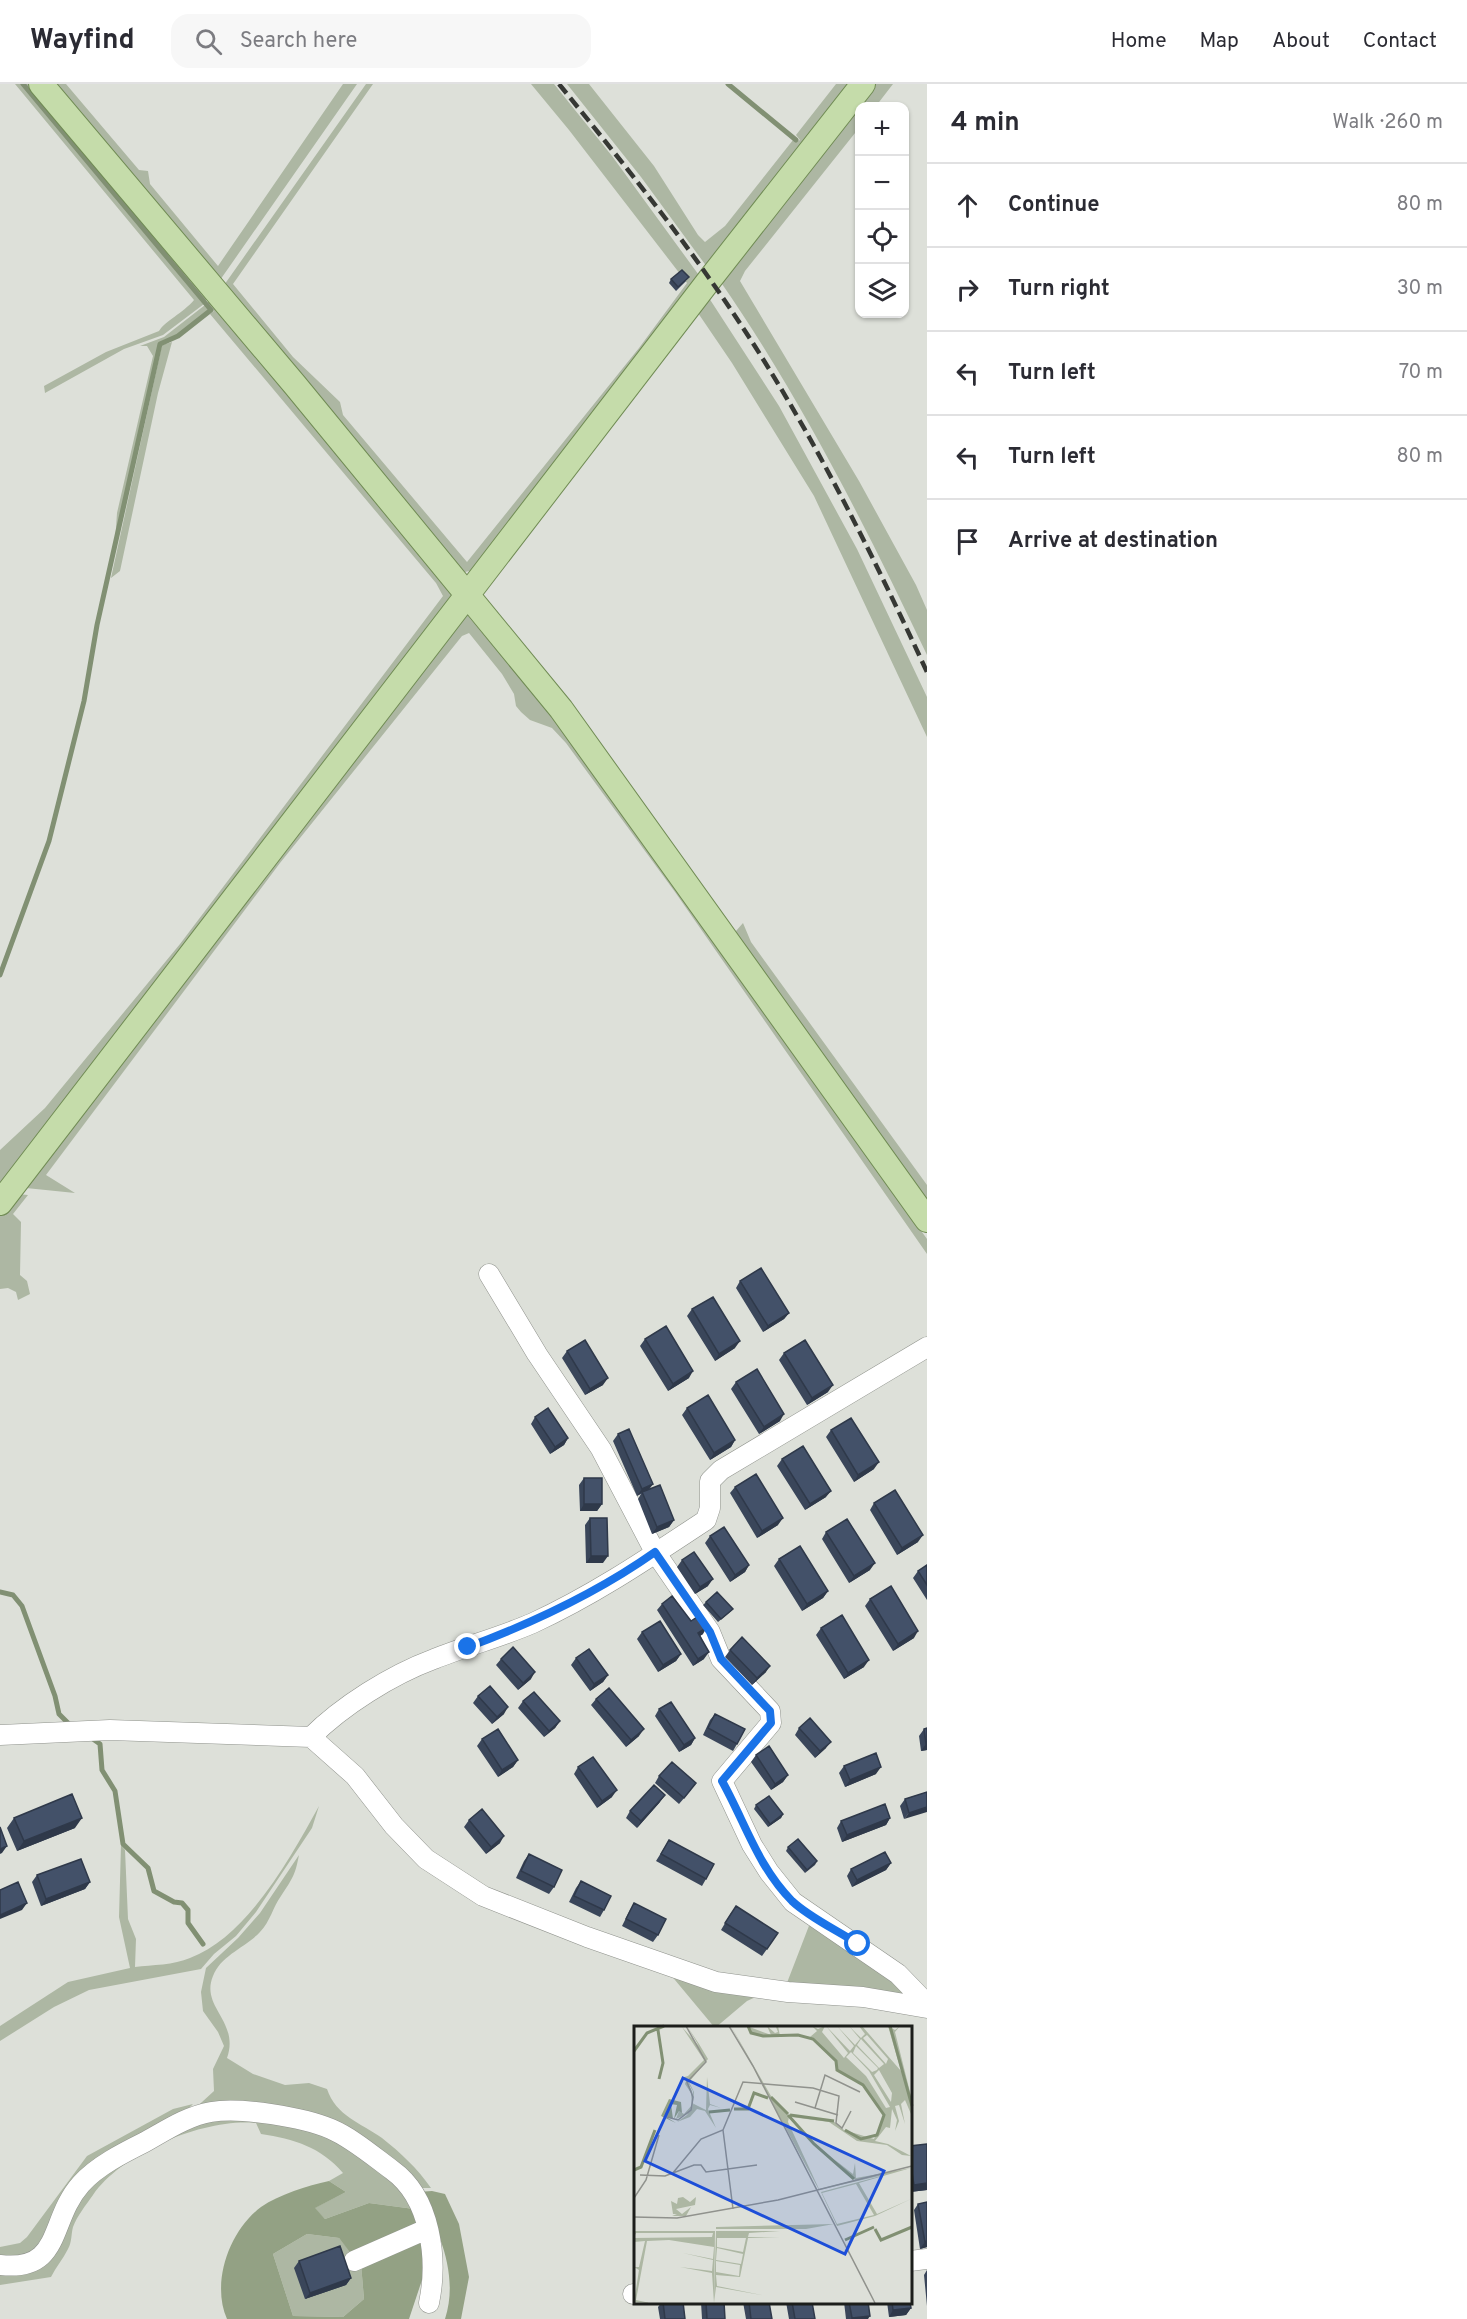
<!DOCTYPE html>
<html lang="en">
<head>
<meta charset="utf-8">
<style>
	body { margin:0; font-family:Overpass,sans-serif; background:#f7f7f7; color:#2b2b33 }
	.controls { position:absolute; right:18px; top:18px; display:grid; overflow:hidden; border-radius:12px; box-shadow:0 2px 4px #0004 }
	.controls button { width:54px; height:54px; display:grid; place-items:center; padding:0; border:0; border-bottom:2px solid #e1e1e2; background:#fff; color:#2b2b33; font:30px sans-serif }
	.stop { position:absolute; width:18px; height:18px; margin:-14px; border:4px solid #1a73e8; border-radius:50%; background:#fff }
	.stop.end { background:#1a73e8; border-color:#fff; box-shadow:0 2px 6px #0008 }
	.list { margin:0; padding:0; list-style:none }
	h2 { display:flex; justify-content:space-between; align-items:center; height:78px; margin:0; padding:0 24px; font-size:26px }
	h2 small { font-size:20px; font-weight:400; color:#7c7c81 }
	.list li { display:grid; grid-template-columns:39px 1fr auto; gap:18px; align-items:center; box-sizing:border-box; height:84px; padding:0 24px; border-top:2px solid #e1e1e2 }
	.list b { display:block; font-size:22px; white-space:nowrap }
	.list em { font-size:20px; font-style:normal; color:#7c7c81 }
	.icon { flex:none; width:33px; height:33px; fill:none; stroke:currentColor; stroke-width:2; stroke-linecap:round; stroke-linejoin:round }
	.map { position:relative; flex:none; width:927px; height:2235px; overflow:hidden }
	header { display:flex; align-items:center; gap:36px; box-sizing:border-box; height:84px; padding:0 30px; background:#fff; border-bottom:2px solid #e1e1e2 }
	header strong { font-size:28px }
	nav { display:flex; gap:33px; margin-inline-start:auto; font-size:21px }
	.search { width:420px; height:54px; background:#f7f7f7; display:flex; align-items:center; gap:15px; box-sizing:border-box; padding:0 21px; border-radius:18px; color:#7c7c81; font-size:22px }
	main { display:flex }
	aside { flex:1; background:#fff }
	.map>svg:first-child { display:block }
	.green { fill:#adb7a3 }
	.forest { fill:#93a184 }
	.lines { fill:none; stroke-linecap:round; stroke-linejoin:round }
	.stream { stroke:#819073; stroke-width:5 }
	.minor-casing { stroke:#8f928c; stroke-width:21 }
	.major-casing { stroke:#708b54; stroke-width:26 }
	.minor { stroke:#fff; stroke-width:20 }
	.major { stroke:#c5dcaa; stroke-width:24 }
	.rail { stroke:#363834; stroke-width:4.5; stroke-dasharray:12 6; stroke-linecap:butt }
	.wall { fill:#3a465a }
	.shaded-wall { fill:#2f394a }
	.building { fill:#435169; stroke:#2f394a; stroke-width:1.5 }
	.route { stroke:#1a73e8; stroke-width:8 }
	.inset-river { fill:none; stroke:#819073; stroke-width:3 }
	.inset-road { fill:none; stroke:#90928d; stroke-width:1.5 }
	.view { fill:#1d4ed8; fill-opacity:0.15; stroke:#1d4ed8; stroke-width:3 }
	.inset-edge { fill:none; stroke:#1c1e1b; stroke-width:3 }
</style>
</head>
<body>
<header>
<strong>Wayfind</strong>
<div class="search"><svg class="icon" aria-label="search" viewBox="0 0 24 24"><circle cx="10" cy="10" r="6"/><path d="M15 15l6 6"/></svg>Search here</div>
<nav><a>Home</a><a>Map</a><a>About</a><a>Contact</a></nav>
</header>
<main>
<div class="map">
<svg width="927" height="2235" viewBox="0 0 927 2235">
	<rect width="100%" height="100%" fill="#dde0d9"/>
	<path class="green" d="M15,0H21L26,6L204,220L163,251L124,265L45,309L44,302L106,268L159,247C165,237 183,229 194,216Z
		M23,0H35L210,211L205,218Z
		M48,0H66L139,86L148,87L150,100L218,182L343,0H357L218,199Z
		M366,0H373L233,200L293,273L340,318L343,331L467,478L639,264L687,199L569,46L531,0H554L612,72L701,194L474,486L465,488L455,482L222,204Z
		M567,0H589L654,82L698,151L705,158L725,142L793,56L796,58L800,56L796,51L836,0H855L707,183L641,93Z
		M876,0H893L876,22H860L859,44L745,187L740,197L859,397L916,501L927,526V571C866,443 801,314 720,197Z
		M709,214L779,322L857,465L927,613V653L814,412L732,279L698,229Z
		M213,215L452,509L451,515L0,1101V1066L45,1024L180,860L443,512L436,499L210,230L214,227L207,219Z
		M205,221L209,226L177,251L159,259L115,458L117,429L153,272L147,262H140L164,253Z
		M172,258L158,309L120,487L111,494L162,261Z
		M467,531L558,639L927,1155V1170L675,808L566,659L552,644L530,636L521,628L516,622L514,610L502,590L469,549L462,552L280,779L46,1091L75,1109L26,1104L462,532Z
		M743,839L751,858L927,1101V1122L738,855L736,847Z
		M17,1110L28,1111L13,1130L21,1138L20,1191L27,1197L30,1210L18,1216L16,1208L8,1204L0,1205V1131Z
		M319,1722L312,1744L256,1828L236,1852L214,1870L201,1885L89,1906L54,1923L0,1957V1942L68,1898L130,1884L119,1833L121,1761L125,1766L128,1835L136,1855L135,1883C152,1881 174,1881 190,1874C247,1853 291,1773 319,1722Z
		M299,1771C295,1792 292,1795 281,1812C273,1823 270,1838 260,1848C245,1864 221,1871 213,1892C200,1923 240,1937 227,1974L253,1990L285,2001L309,1999L327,2005C336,2032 361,2039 382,2054C401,2069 417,2084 431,2104H415L346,2045L190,2029L214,2007L213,1985L224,1962L218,1948L203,1927L201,1908L206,1884L238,1854L260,1829Z
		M812,1834L855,1862L908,1911L785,1904Z
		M665,1884L760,1911L747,1917L715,1944Z
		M193,2020L181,2032L94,2082L36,2170L0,2176V2163L20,2159L27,2153L87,2072L173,2025Z
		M210,2034H251L315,2047L348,2064L387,2091L414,2125L369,2119L325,2135L314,2124L346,2108L329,2097L343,2089C321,2063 294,2055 261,2050L256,2039C204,2034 123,2068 93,2111C86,2121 77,2132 73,2143C71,2150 72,2158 68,2165C63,2175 56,2183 51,2193L0,2201V2184L19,2187L82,2106L133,2070Z
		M307,2150L339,2154L361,2180L364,2215L343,2233L293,2232L273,2170Z"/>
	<path class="forest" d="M329,2097L346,2108L315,2124L325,2135L369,2119L414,2125L421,2141L353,2172L339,2154L307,2150L273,2170L293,2232L343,2233L364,2215L361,2180L423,2151L427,2181L409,2235H227C211,2199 229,2147 261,2123C280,2110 307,2102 329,2097Z
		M432,2107L445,2110L459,2140L469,2193L461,2235H445C459,2192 440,2146 417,2108Z"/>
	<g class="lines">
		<path class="stream" d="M728,0L796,56
			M0,891L49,757L84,617L97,541L160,260L178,252L211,226L23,0
			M0,1508L13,1511L22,1522L55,1612L59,1630L71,1642
			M93,1655L100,1660L102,1686L115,1707L123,1760L148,1784L154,1807L174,1818L182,1819L188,1826V1839L203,1860"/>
		<defs>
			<path id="minor" d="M489,1190L537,1270L601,1365L655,1468L710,1548L721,1575L770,1627L771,1639L722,1697L752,1761L769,1788L793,1818L898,1890L927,1920
				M0,1651L110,1646L311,1653L355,1692L394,1742L426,1775L483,1812L587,1853L716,1898L788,1908L863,1913L927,1924
				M311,1653C342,1622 391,1591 434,1575C466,1562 501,1553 533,1539C594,1511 650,1473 706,1436L710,1424V1397L721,1386L927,1263
				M354,2177L427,2145
				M910,2177L927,2175
				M0,2181C63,2188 48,2137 81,2100C97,2082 123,2069 145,2058C165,2047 187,2032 211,2028C241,2023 303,2033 331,2045C352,2054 373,2072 392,2086C431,2114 438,2175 429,2219
				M633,2210H636"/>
			<path id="major" d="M41,0L295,301L561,625L927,1136
				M0,1119L710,195L863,0"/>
		</defs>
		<use href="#minor" class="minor-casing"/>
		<use href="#major" class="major-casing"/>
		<use href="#minor" class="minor"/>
		<use href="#major" class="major"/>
		<path class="rail" d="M559,0C610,63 662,127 709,194C796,316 864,452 927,588"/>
	</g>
	<path class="wall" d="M671,195L686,197L676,207L669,199Z
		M740,1197L789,1229L784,1235L763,1248L736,1204Z
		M692,1225L735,1264L715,1277L687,1232Z
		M645,1255L689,1294L668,1307L640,1262Z
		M567,1267L603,1301L585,1311L562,1274Z
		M784,1269L828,1308L807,1321L779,1276Z
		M736,1298L780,1337L759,1350L731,1305Z
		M687,1324L735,1356L731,1363L710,1376L682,1331Z
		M535,1333L568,1354L564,1361L550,1370L531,1340Z
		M831,1346L874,1385L854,1398L826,1353Z
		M618,1350L649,1405L674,1436L669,1443L652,1450L638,1415L641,1410L637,1412L613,1357Z
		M782,1375L826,1413L805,1426L777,1382Z
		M584,1394L602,1420L597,1427H580L579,1401Z
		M735,1403L778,1441L757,1454L730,1409Z
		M874,1419L918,1458L897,1471L870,1426Z
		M590,1434L603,1479H586L585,1441Z
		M826,1448L870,1486L849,1499L822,1455Z
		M710,1452L749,1481L745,1488L730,1498L705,1459Z
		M779,1475L828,1507L823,1514L802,1527L774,1482Z
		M682,1476L708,1502L695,1510L677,1483Z
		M927,1481V1516L913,1494L918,1487Z
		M870,1515L914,1554L893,1567L865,1522Z
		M706,1518L733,1525L730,1528L718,1538L703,1521Z
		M662,1520L691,1537L703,1550L700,1552L704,1575L693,1582L657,1526Z
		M821,1544L864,1583L844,1595L816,1551Z
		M642,1548L681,1570L676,1577L658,1588L637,1555Z
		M730,1566L766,1588L752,1601L725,1573Z
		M576,1574L608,1591L603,1598L590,1607L571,1581Z
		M501,1575L531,1595L518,1606L496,1581Z
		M478,1612L504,1630L492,1640L473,1619Z
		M596,1615L639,1652L626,1663L591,1621Z
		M523,1617L560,1637L555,1644L544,1653L518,1624Z
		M659,1625L695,1654L691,1661L679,1668L655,1632Z
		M715,1630L737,1660L733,1667L703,1651L710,1636Z
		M799,1644L826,1664L815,1674L795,1651Z
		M927,1644V1666L921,1667L919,1652L924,1645Z
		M482,1655L518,1676L513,1683L498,1693L477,1662Z
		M756,1671L788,1691L783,1698L771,1706L751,1678Z
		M844,1682L876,1690L845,1703L839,1689Z
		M578,1683L612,1713L597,1724L574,1690Z
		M659,1692L691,1706L679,1720L655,1699Z
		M927,1708L904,1735L900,1722L905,1715Z
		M660,1718L637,1744L626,1734L630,1727Z
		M756,1721L783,1730L781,1734L768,1743L754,1725Z
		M14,1734L75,1744L17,1767L7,1744Z
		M890,1734L886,1741L842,1758L837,1744L841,1737Z
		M469,1736L500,1759L486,1770L464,1743Z
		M669,1756L706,1795L702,1802L656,1777Z
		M788,1763L817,1777L815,1781L805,1789L786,1767Z
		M529,1770L554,1803L549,1810L516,1794L524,1777Z
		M891,1779L886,1786L852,1803L847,1792L851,1785Z
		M37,1791L90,1798L85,1805L41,1822L32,1798Z
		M581,1797L604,1826L600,1833L569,1818L576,1804Z
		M634,1819L658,1851L653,1858L622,1842L630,1826Z
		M731,1829L767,1865L762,1872L721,1846Z
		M910,2062L927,2106L910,2108Z
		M918,2120L927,2163L920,2165L914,2126Z
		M299,2177L351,2194L346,2201L305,2215L294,2184Z
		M927,2186V2222L924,2191Z
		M662,2218H683L685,2235H660L658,2223Z
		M701,2218H724L725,2235H702Z
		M743,2218H769L772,2235H746Z
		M786,2218H812L815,2235H789Z
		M844,2218H868V2235H846Z
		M887,2218H910L911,2224L906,2231L889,2233Z"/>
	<path class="shaded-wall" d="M789,1229L784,1235L763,1248L768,1242Z
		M740,1257L735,1264L715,1277L719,1270Z
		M693,1287L689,1294L668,1307L673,1300Z
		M608,1294L603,1301L585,1311L590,1305Z
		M833,1301L828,1308L807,1321L812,1314Z
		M784,1330L780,1337L759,1350L764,1343Z
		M568,1354L564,1361L550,1370L555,1363Z
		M735,1356L731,1363L710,1376L714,1369Z
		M879,1378L874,1385L854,1398L858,1391Z
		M653,1400L648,1407L642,1408L637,1412L642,1405Z
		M831,1407L826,1413L805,1426L810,1420Z
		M584,1420H602L597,1427H580Z
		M783,1434L778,1441L757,1454L762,1447Z
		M674,1436L669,1443L652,1450L657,1443Z
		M923,1451L918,1458L897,1471L902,1464Z
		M591,1472H608L603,1479H586Z
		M875,1479L870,1486L849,1499L854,1492Z
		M749,1481L745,1488L730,1498L735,1491Z
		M713,1495L708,1502L695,1510L700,1503Z
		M828,1507L823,1514L802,1527L807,1520Z
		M707,1543L703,1550L693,1556L698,1549Z
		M918,1547L914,1554L893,1567L898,1560Z
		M709,1568L704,1575L693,1582L698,1575Z
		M681,1570L676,1577L658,1588L663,1581Z
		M869,1576L864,1583L844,1595L848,1589Z
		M770,1582L766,1588L752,1601L757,1594Z
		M535,1588L531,1595L518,1606L523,1599Z
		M608,1591L603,1598L590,1607L594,1600Z
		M508,1623L504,1630L492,1640L497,1633Z
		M560,1637L555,1644L544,1653L549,1647Z
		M644,1645L639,1652L626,1663L631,1656Z
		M695,1654L691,1661L679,1668L684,1661Z
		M831,1658L826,1664L815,1674L820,1667Z
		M926,1660H927V1666L921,1667Z
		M518,1676L513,1683L498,1693L502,1686Z
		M881,1683L876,1690L845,1703L850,1696Z
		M788,1691L783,1698L771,1706L775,1700Z
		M617,1706L612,1713L597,1724L602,1717Z
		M665,1711L660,1718L637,1744L641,1737Z
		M927,1723V1728L904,1735L909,1729Z
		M783,1730L781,1734L768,1743L770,1740Z
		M82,1734L75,1744L17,1767L24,1757Z
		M890,1734L886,1741L842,1758L847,1751Z
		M504,1752L500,1759L486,1770L491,1763Z
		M7,1762L2,1769L0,1770V1765Z
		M891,1779L886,1786L852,1803L857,1796Z
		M90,1798L85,1805L41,1822L46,1815Z
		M27,1819L22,1826L0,1835V1831Z
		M927,2099V2106L910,2108L914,2101Z
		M927,2157V2163L920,2165L925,2158Z
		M351,2194L346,2201L305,2215L310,2209Z
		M911,2224L906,2231L889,2233L893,2226Z
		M870,2232L868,2235H851L852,2234Z"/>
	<path class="building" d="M682,186L689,193L678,203L671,195Z
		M761,1184L789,1229L768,1242L740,1197Z
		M713,1213L740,1257L719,1270L692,1225Z
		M666,1242L693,1287L673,1300L645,1255Z
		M585,1256L608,1294L590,1305L567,1267Z
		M805,1256L833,1301L812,1314L784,1269Z
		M757,1285L784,1330L764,1343L736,1298Z
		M708,1311L735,1356L714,1369L687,1324Z
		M548,1324L568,1354L555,1363L535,1333Z
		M851,1334L879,1378L858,1391L831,1346Z
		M629,1345L653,1400L642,1405L618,1350Z
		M803,1362L831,1407L810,1420L782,1375Z
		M756,1390L783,1434L762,1447L735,1403Z
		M584,1394H602V1420H584Z
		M660,1401L674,1436L657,1443L642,1408Z
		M895,1406L923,1451L902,1464L874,1419Z
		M590,1434H607L608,1472H591Z
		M847,1435L875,1479L854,1492L826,1448Z
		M724,1443L749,1481L735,1491L710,1452Z
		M800,1462L828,1507L807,1520L779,1475Z
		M694,1468L713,1495L700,1503L682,1476Z
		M927,1481V1501L918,1487Z
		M891,1502L918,1547L898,1560L870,1515Z
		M717,1508L733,1525L721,1535L706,1518Z
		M672,1512L691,1537L700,1531L707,1543L698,1549L709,1568L698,1575L662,1520Z
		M842,1531L869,1576L848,1589L821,1544Z
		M660,1537L681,1570L663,1581L642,1548Z
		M742,1553L770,1582L757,1594L730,1566Z
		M513,1563L535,1588L523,1599L501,1575Z
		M589,1565L608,1591L594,1600L576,1574Z
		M490,1602L508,1623L497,1633L478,1612Z
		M609,1604L644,1645L631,1656L596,1615Z
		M534,1608L560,1637L549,1647L523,1617Z
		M671,1618L695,1654L684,1661L659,1625Z
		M715,1630L745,1645L737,1660L708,1644Z
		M810,1634L831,1658L820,1667L799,1644Z
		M927,1644V1660H926L924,1645Z
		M498,1645L518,1676L502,1686L482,1655Z
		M769,1662L788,1691L775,1700L756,1671Z
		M876,1669L881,1683L850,1696L844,1682Z
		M593,1673L617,1706L602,1717L578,1683Z
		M672,1678L696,1699L684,1714L659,1692Z
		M654,1701L665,1711L641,1737L630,1727Z
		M927,1708V1723L909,1729L905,1715Z
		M72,1710L82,1734L24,1757L14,1734Z
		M769,1712L783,1730L770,1740L756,1721Z
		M885,1720L890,1734L847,1751L841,1737Z
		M482,1725L504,1752L491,1763L469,1736Z
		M0,1743L7,1762L0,1765Z
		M798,1755L817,1777L807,1786L788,1763Z
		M669,1756L714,1780L706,1795L661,1770Z
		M885,1768L891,1779L857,1796L851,1785Z
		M529,1770L562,1786L554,1803L521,1787Z
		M81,1775L90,1798L46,1815L37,1791Z
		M581,1797L611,1812L604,1826L574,1812Z
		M18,1798L27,1819L0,1831V1806Z
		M634,1819L666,1835L658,1851L626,1835Z
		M736,1822L778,1849L767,1865L725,1839Z
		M927,2060V2099L914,2101L910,2074V2062Z
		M927,2118V2157L925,2158L918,2120Z
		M340,2162L351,2194L310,2209L299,2177Z
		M663,2218H683L685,2235H665Z
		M706,2218H724L725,2235H707Z
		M749,2218H769L772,2235H751Z
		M792,2218H812L815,2235H795Z
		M849,2218H868L870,2232L852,2234Z
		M892,2218H910L911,2224L893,2226Z"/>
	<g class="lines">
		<path class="route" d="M468,1563C535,1538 597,1509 655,1468L710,1548L721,1575L770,1627L771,1639L722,1697C745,1738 758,1783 792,1817C810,1834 837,1846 858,1860"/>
	</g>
	<g transform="translate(634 1942)">
		<rect width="278" height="278" fill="#dde0d9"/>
		<path d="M53,0L65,18L74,33L55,56L60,66V78L72,84L73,51L76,78L87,82L76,79L74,83L82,102L71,85L63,83L56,91L43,96L53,89L60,77L59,65L53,55L58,65L59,71V79L56,84L53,88L42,93L45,85L50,88L58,79L57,67L51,58L53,52H47L54,50L70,34L48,1L65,20ZM97,0L137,70L155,90L198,94L210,104L240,113L250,90L248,84L226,56L204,44L202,35L181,14L164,9L140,11L127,10L117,8L113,0L137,9L133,0L141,7L144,6L142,1L144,0L146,10L157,8L176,11L183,5L178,0L184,3L191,0L188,6L210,32L214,27L192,0L216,25L220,20L203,0L221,19L226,13L215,0L227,12L231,8L225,0H228L267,45L254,0L261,4L266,0L261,6L277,70V88L271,74L267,78L271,98L265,79L261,80L265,95L261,105L263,94L258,83L256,102L252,101L241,115L254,118L277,130L268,129L253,119L223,115L195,96L157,91L166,103L155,91L154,96L185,163L221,154L201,134L219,148L221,137L222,152L277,142L225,157L243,188L277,173L241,190L203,200L187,166L254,148L185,164ZM233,9L254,33L252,38L229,12ZM227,13L250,38L245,42L223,19ZM222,20L244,42L243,44L238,46L219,27ZM217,26L235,45L256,81L252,82L232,50L212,31ZM245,44L258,67L257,76L240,49ZM222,158L240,189L203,198L188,167ZM49,171L56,176L62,171L61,179L42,183L48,188L57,181L52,190H38L43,188H39L37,175L43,178L44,172ZM200,198L172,203H82V201ZM0,205H81L80,277L78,247L46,241L78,245L79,234L49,227L79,233L80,221L35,214L13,215L2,274L16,277L0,276L5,244L0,241H5L11,215L0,216V212L78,211L79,207H2L0,211ZM82,205H146L115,207L114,211L146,212H114L106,251L82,249L83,260L133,270L82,261L80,277ZM83,212H112L109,226L83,221ZM83,222L109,228L107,238L82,234ZM82,235L106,239L105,250L82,246Z" fill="#adb7a3" fill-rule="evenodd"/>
		<path d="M35,73L47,76L48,87L45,85L40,93L43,79L37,78L39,93L29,89L42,97L27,90Z" fill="#93a184"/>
		<path class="inset-river" d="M114,0L117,7L129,10L164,9L179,13L202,35L203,44L229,59L250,89L243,109L227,113L211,104M256,0L278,80M24,4L29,37L25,53M0,25L13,7L30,0M137,71L154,88M100,83H114L120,67L134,72M75,86L96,84M154,89L180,118L220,153M156,89L200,95M0,144L7,141L21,104M241,203L247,214L278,201M211,214L240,201"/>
		<path class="inset-road" d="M95,0L119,40L241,277M161,76L204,89M181,82L191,49L226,66M33,91L44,94L57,84L59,71L53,56L72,36L52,0M89,104L99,183M38,148L67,113L89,104L109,56L179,62L205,70L202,97L208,102L217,85M6,149L31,150L60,139H67L72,146L123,139M0,172L12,154L25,109M0,191L43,192L144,174L278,140"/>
		<path class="view" d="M49,52L250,145L211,228L11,135Z"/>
		<rect width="278" height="278" class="inset-edge"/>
	</g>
</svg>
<div class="controls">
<button>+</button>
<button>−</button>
<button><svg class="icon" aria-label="locate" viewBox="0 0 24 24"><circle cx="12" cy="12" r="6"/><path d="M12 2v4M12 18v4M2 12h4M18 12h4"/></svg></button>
<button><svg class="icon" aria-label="layers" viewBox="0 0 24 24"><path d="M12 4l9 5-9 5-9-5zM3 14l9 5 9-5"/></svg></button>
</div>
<div class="stop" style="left:858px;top:1860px"></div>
<div class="stop end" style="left:468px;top:1563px"></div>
</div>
<aside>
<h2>4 min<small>Walk · 260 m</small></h2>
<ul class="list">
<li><svg class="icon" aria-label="ahead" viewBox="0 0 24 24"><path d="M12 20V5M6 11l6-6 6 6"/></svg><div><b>Continue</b></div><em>80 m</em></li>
<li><svg class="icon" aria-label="right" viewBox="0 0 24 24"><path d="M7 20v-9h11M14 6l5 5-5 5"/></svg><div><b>Turn right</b></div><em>30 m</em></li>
<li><svg class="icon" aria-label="left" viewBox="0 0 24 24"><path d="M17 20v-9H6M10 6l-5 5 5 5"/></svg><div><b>Turn left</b></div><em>70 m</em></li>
<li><svg class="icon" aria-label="left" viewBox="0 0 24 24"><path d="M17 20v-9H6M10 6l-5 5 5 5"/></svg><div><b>Turn left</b></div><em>80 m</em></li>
<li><svg class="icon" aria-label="arrive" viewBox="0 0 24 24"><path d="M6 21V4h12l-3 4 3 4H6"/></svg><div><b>Arrive at destination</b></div></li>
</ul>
</aside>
</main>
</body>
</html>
